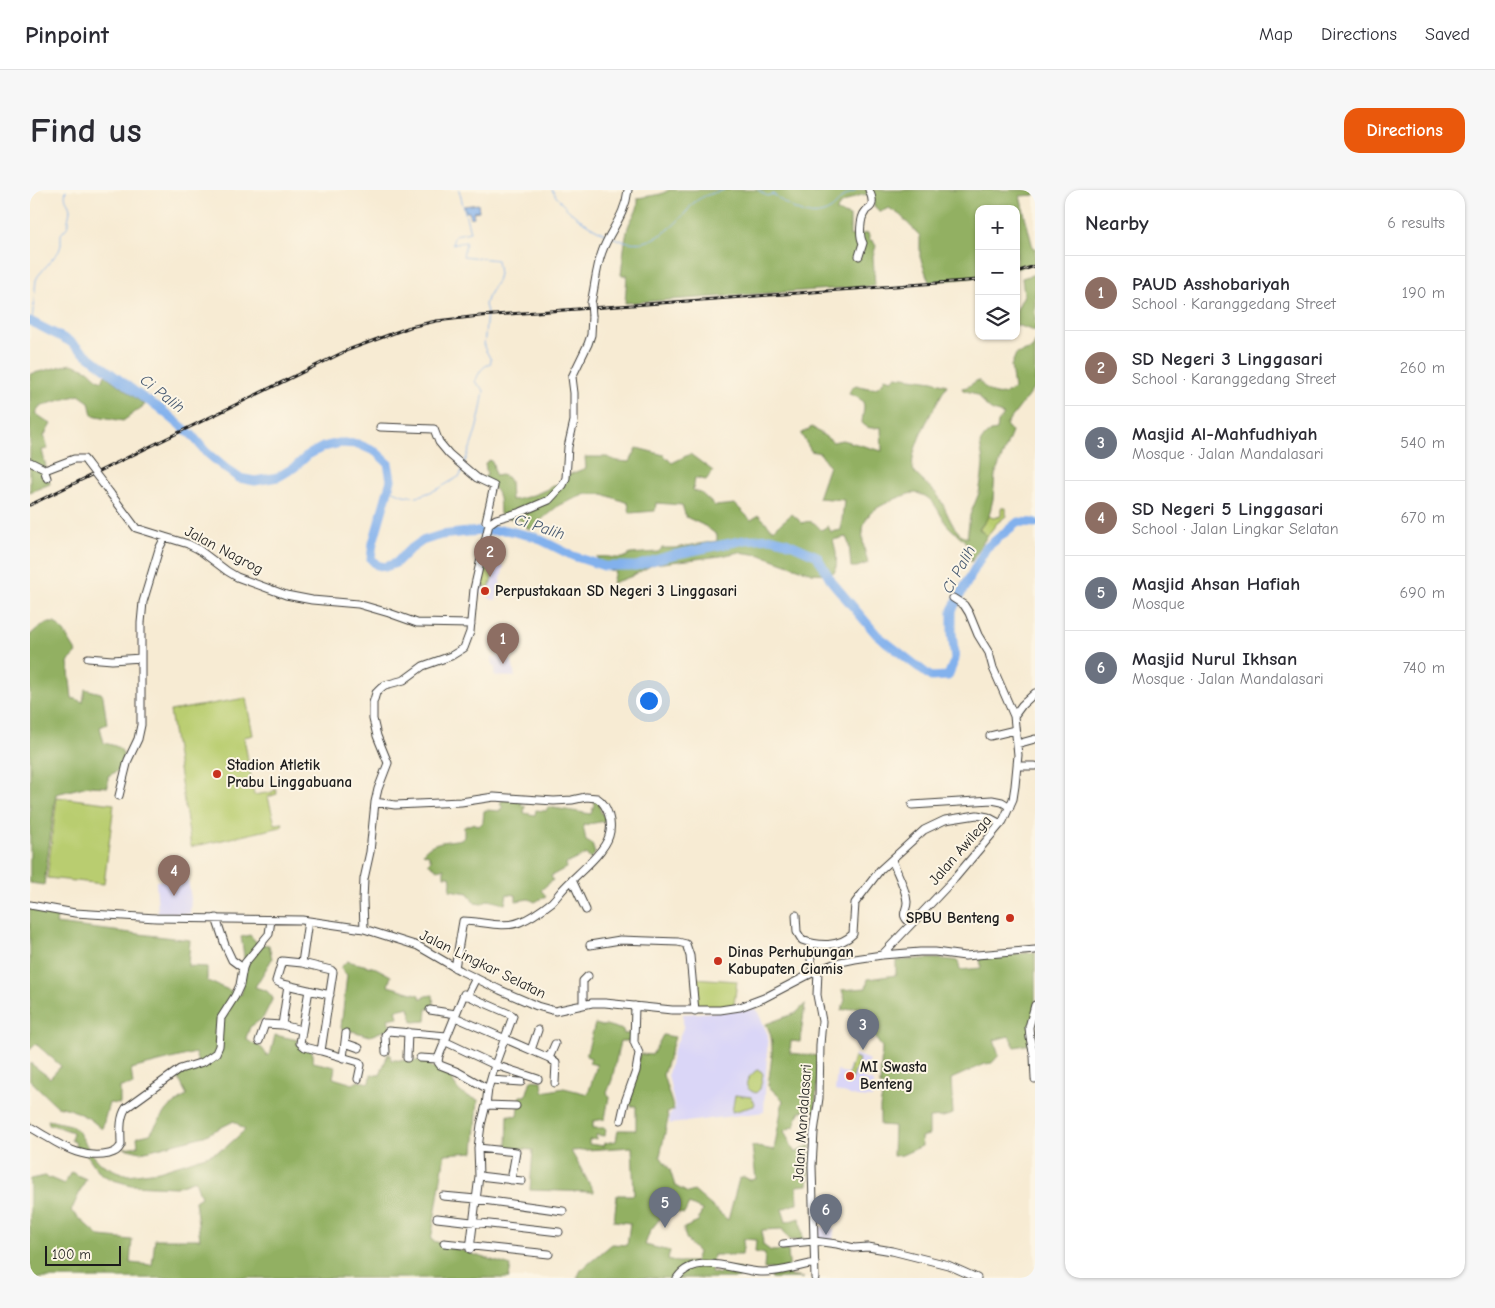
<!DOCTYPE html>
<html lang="en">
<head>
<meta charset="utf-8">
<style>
	body { margin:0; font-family:"Comic Neue",sans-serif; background:#f7f7f7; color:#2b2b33 }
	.controls { position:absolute; right:15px; top:15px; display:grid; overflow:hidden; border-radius:10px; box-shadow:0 1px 4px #0004 }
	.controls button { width:45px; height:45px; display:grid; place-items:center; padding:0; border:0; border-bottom:1px solid #e1e1e2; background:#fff; color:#2b2b33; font:25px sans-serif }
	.scale { position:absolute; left:15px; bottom:12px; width:76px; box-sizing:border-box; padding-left:5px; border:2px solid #1c1c1c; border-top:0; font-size:14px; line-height:18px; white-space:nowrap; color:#1c1c1c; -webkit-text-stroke:4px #fcf5e5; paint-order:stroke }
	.you { position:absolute; left:618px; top:510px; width:18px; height:18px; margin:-12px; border:4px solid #fff; border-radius:50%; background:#1a73e8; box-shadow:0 0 0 8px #1a73e833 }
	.badge { display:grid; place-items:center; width:32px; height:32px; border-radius:50%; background:#ea580c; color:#fff; font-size:16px; font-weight:700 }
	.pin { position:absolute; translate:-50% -41px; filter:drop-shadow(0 1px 2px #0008) }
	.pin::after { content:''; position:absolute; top:26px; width:18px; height:15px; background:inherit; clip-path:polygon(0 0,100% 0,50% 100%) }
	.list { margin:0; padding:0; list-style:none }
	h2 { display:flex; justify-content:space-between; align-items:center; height:65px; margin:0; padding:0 20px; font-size:21px }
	h2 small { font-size:16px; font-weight:400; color:#7c7c81 }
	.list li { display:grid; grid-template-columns:32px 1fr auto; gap:15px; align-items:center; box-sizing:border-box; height:75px; padding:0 20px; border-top:1px solid #e1e1e2 }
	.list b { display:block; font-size:19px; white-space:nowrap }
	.list p { margin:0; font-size:16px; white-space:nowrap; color:#7c7c81 }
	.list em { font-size:16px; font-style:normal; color:#7c7c81 }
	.icon { flex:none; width:28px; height:28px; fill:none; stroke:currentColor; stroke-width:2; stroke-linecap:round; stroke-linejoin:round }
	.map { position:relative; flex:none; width:1005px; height:1088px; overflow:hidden; border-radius:15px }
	header { display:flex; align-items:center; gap:30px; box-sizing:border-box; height:70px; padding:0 25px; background:#fff; border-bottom:1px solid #e1e1e2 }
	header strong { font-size:24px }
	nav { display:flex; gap:28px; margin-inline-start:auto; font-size:18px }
	.intro { display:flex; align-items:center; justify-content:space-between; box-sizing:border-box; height:120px; padding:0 30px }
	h1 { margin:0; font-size:35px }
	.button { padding:12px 22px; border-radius:15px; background:#ea580c; color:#fff; font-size:18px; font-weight:700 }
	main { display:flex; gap:30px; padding:0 30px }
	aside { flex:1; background:#fff; border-radius:15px; box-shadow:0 1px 4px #0004 }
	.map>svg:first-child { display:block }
	.built { fill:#dad6f7 }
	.green { fill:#b9cd70; stroke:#6a7446 }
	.forest { fill:#92b062; stroke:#57663f; fill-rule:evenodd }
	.water { fill:#82b1ed; stroke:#4f6684 }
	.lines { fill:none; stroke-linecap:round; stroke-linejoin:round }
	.stream { stroke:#82b1ed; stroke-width:1 }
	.river { stroke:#82b1ed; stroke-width:9 }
	.minor-casing { stroke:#3d3b37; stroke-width:9 }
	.minor { stroke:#fff; stroke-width:7 }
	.rail-casing { stroke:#1c1c1c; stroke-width:3 }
	.rail { stroke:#fcf5e5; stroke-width:1; stroke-dasharray:4; stroke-linecap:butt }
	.minor-bridge-casing { stroke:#3d3b37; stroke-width:9; stroke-linecap:butt }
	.minor-bridge { stroke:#fff; stroke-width:7 }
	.poi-dot { fill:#c8321e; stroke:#fcf5e5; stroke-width:2 }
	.labels { text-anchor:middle; stroke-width:4; stroke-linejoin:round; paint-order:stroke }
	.street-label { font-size:15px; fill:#1c1c1c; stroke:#fcf5e5 }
	.poi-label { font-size:15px; font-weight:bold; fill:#1c1c1c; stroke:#fcf5e5; text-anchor:start }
	.water-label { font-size:16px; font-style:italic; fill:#455870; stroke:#fcf5e5 }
</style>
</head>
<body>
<header>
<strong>Pinpoint</strong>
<nav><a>Map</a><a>Directions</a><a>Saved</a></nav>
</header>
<div class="intro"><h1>Find us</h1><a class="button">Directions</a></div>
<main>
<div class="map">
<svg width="1005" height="1088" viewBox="0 0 1005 1088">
	<rect width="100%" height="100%" fill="#fcf5e5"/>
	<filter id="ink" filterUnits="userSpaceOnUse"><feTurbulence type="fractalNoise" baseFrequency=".02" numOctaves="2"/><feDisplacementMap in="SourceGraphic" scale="10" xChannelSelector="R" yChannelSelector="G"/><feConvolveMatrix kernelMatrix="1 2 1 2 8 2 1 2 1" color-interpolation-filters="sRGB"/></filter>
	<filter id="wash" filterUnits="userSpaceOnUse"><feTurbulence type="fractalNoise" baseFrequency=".0096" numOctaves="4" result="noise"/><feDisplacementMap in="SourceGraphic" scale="20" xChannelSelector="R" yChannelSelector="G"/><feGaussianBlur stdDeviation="1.12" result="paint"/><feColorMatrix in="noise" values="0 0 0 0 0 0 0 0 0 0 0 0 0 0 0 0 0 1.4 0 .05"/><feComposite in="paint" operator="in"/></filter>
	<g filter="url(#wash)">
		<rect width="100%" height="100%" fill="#f7ebd3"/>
		<path class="built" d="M455,360L472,364L470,375L474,376L466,410L460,409V408L446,401Z
			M476,465V470H482L485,487L464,486L465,477H463L462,467Z
			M158,688L161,710L160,724L128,723L126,691Z
			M726,818L738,845L734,922L640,934L639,926L645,919L638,884L643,861L653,838V824L703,821Z
			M825,864L839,870L833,889L844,892L842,908L827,907L805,901L807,881L817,883Z
			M785,1036L804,1039L803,1052L788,1050Z"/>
		<path class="green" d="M971,318H976V326L967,333L957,346L949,340L959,326L963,328L971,326Z
			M451,378L463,380L464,382L459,399L456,398V396H454L453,398L447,396Z
			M216,508L223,545L214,547L224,605L242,602L246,599L247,604L238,607L245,634L253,633L251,637L161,657L140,521Z
			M27,607L84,614L74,694L17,688Z
			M663,788L707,791L704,815L701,817L667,819Z
			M824,867L829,869L821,893L816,891Z
			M727,880L731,881L733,884L730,899L726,903C710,898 717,887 727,880Z
			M705,905L721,907L725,913L724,916L702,922Z"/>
		<path class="forest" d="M639,0H769L784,3L801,0H1005V5L990,6L1003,58H1005V73L986,79V19H949V87L899,92L890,67V46L870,25L859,18L850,22L844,16L843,4C828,4 819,9 808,17L807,22L820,26V46L838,43L840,50L843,51L846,56L843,66L845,96L595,113L597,85H591C593,69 594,53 598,37C602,25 609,23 608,8L631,4Z
			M1005,84V141L986,135V121L994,105L992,88Z
			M1005,152V197L976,235L982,242L965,285L963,309L959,326L949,339L957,346L941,372C940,366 940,359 937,354C932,346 923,342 917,335C909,324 905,308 890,304C882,301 873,306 865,309C857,313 844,318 839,325C828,339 834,359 838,373L827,377H821L819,354L816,347L803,350C806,360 808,370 805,381L800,384L782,383L731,365L709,362L691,366L624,374L600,387L582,393L585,381L578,380L566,367C570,367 575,366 579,367C587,368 593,370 600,364L628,362L632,358H645L687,351V345L675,336L656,327L652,315L626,313L625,321L600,323L598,313L573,304H556L529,315L499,340L491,330L477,328L470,324C469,302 470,302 452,289L457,285L455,273L460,270L463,273L465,286L471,285L477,287L480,291L481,310C497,309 511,302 526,295L531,299L538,285L556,278L555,267H577L587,271L600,272L607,258L634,265L642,273L660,264L683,281L676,290L665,288L663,300L671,303L685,316L705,314L721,330L729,325L743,340L762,324L772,333C782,329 785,333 791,340L798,336L801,342L811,340L814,310L788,308L799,276L790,263L781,261L771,244L782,237L803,252L812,250L852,261L851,237C843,238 839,240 832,233C833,216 840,211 819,204L821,199L826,195C839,198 848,203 855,188L862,190L866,186L903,191L917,195C908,211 873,267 885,283C893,293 906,300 911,311C918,323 923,343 937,348L940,325L949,303L952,286L953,272L950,253L955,246L961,241L967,240L968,232L974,225L961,220L956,216L949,206L943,203L933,200L932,198L937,197L948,190C959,203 967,210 984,199L981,176L986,164L1002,159Z
			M41,174C47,176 52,177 58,180C63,184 66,189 72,191L75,185L115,215L93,231L62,225L59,212L49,205L10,216L5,223L21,234L14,246L18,259L12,260L20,294L0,302V184Z
			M17,433H25L34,442L47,463L38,472L42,508L53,512L55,499L71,503L73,506L77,534L70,537L74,553C92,557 95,559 93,578L78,586V597L58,596L26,604L14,695L0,693V445L9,437Z
			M473,608L492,610L491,615L495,616L494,623L505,625L506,620L516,621L518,617L561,624L564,615L563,608L568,609L571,623L573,624L576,631L553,635L556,651L562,654L565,664L560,669L556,664L536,674V678L521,686L523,690L511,700L516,706L505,712L499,709L486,711V705L477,704L475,714L458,710L452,714L445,713L438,703L420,700L421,691L420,686H414V678L408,680L398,673L401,670V668H399V665L393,663C402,650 418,652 432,649L434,647V637L444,633L449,636L453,632L454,621L456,620L470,621V619L473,618L470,614Z
			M0,719L28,722L26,734L160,750L158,776L177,777V791L211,805C216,784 215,768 211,747L220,745L228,754L239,755L242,769L225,797L237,801L243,808L233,828L220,837L216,848C224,858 229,850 237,866L241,862L245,845L268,850L267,854C278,859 285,858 283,872L305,877L303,888L323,894L328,891L340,893L341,884L350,885L358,864H360L361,870L401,871L400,874L401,878C420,872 421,897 433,904C437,907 444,908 448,910L444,962L415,964L401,1050L439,1063L481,1076L479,1088H0V989L15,986L34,994L41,982L56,989L41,1021L70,1047L102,1050L100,1073L122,1075L125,1049H170L165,1011L171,1007L165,990L146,997L101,995L83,990L71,984L64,975L55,962L44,959L46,953L41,950L43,942L19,934L18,930L40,935L48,941L62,964L70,973L86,981L98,985L129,981L179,965L195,958L215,940L204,931L174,946L120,960L110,962L94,958L108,956L107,947L120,944L136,920L157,905L147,886L169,876L165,863L101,879L103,895L90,897V914L79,913L72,939L60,929L40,919L27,916L0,890V873L20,888L31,876L6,854L0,860Z
			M1005,762V853L985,857L979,846L964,850L969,865L962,873L955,874L921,889L923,924L913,927L899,928V945L891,947L892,956L872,965L863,966L864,936L850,935V917L854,896L850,895L852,857C848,852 843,846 841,840C835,818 837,813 811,821L815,810L812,800L836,798L838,789L866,785V771C887,769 908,767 928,771L930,780L951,778L950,768Z
			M317,771L346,778L361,786L358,796L390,805V808H395V806L403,805L404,818L397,819L396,831L383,832L379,817L366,820L368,827L358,829L361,838L340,846L311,838L317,785L310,778Z
			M775,814L770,852L761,851L760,863L789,866L785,921H771L766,930L765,936L754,941L765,963L780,955L778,995L767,996L768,1013L752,1019L756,1032L770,1028L773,1050H760L752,1039L732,1040L733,1055L741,1061L758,1060L760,1086L774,1088H741L742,1079H734L735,1064L725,1062L726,1050L714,1049L712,1065H683L681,1082L690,1084L692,1077L711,1079L709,1088H547L551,1080L582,1054L597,1055L600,1033L584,1031L587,1005H604L602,957L541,961L564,1002L500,1000L503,960L477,958L478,925L488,926L490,906H496L501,890L512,891L513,902L534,898L558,904L567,875L559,873L561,868L556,866L565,834L573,836L576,835L593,840L594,844L602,843L603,851H590L582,890L577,903L579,907L575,929L563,931V938H575L576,939L575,946L566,945V949L559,950V954L574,956L575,953L586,951L588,940H606V916H601L599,913L610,864L622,865L633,845L645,847L633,885L644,920L637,923L638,929L630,966L640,980L645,996L658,1003L664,1001L698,1030L709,989L714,987L720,990L726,989L722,956L744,960L753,910L738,896C740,876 747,852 736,834L766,823ZM659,1014L672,1020L668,1032L654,1038C654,1049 660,1055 668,1062L665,1072H647L638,1069L640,1061L615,1055L620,1041L637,1020L654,1024Z"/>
		<path class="water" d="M448,14L449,21L443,22L444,27L441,28L439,22H436L434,16Z"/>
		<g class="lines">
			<path class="stream" d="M429,0L440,42L425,45L422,54L436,52L433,66L467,70L469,84L467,91L457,108L455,115L457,122L454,157L461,170L460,174C451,177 449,183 445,192L454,200C450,228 445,248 434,274
				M522,0C533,20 556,35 577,45
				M728,0L737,6L743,4C759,17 780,32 800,20C805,17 808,12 812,8C816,5 821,3 826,0
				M582,47C615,62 636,45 657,21C660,18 661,14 665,12C673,5 684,3 694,0
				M2,131L6,90L8,86L29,61L31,55V44L38,36C37,30 40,25 40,19C39,11 33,11 36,0
				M359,299L373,305L387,307L408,299L430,286L432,280"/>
			<path class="river" d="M0,131L39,151L112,207L128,217L162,245L176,262L195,278L209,288L225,291L248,287L265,277L278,265L293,257L310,253L328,254L346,262L358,273L361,290L343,353L341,369L347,375L355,377L366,373L378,361L392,351L411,345L438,342L476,340L505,347L543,366L574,376H606L638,366L715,350L740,348L756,352L787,366L802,392L847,445L901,487L918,486L925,469L922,443V420L956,358L988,332L1005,333"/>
		</g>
	</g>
	<g filter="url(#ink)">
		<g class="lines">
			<defs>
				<path id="minor" d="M829,66L833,53C829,47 830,28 835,22C836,19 839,19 841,16C844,11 841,5 839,0
					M561,113C565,96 566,78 572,62C580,39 595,27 598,0
					M350,237L404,239L409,252L419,264L447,288L464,296L456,331L460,332
					M0,272L14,279L17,288
					M15,280L44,269H54L57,273
					M80,303L106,338L135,347
					M923,408L934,415L939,423L948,445L959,463L963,478L984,526
					M58,468L82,470L111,468
					M960,546L985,540
					M987,554L1005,549
					M987,576H1005
					M89,606L98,570L108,549L111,535V433L113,412L129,359L135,347L158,354L168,359L197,381L207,387L256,405L282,410L328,414L359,423L387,433L441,434
					M345,612L365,615L431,612L464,607L524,611L542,610L556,607L567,608C578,615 583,633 579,646C574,663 547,684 535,697C530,702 527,707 522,712C513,719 501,728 490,732C473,739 451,731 433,731L425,778
					M882,615L962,610L972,612L980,617
					M862,670C867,683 876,698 877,712C877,722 869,724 881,734
					M542,690L556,720
					M0,715L45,723L126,728L272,730L334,739L388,756L431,781L470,800L507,816L525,821L562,813H575L642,820H690L710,817L734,808L788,780L806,773L825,769L852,765L890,762H905L935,766L1005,760
					M766,725L767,742L772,750C788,756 809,758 823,744L825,713L850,680L894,640L915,630L947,625L958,627L971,634
					M278,731L272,773L301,780L303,782L291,861L329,872L331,875L328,889
					M334,739L333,710L334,689L340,662L345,612L348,599L358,573L347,546L343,529V513L346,503L351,498L355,495L374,490L393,476L421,466L434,458L440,442L444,399L459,334L466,329L491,322L519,310L533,295L536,288L538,257L544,231V203L542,187L558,154L561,145L562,126
					M781,753L780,763L783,782
					M560,755L590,750L648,752L656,754L660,766L665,821
					M852,765L925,688L973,631L983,609L985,596L988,565L984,526L992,515L1005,503
					M272,773L252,771L246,791L252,794L300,805
					M213,778L215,773L239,744L241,730
					M258,795L252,835L271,840
					M279,800L270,853L275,857L291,861
					M437,806L446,788
					M553,815V791L558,786
					M1005,815L999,837L1000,848L1004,866L1005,889
					M400,820L426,824
					M425,827L519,868L526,873L525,893
					M229,851L235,834L252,835
					M414,851L465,875L508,889
					M315,853L329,858
					M501,860L508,840
					M356,862L355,845L358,841L417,846
					M313,868L316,843
					M377,868L378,842
					M390,868L408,869
					M519,868L525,854
					M461,890L491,892
					M456,915L486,916
					M591,930L595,912L606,881L609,863L604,852L605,816
					M0,937C6,940 11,944 17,947C36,959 56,969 79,964C85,962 88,961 91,955C91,944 89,928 96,918L150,879L173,872L186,863L189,856L191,828L205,806L210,795L213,778L202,770L195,755L186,728
					M448,958L486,962L481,990
					M449,986L492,991
					M413,1006L446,1009L533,1021
					M407,1028L529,1042
					M414,1053L519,1064
					M753,1054L784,1051L807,1054L824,1058L838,1057L862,1061L918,1075L947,1088
					M440,1059L449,986L448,958L451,935L456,915L458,899L465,875L483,826L482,825L434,804L409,866L408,872L410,875L428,882L458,899
					M647,1088C666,1061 706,1081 731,1082C749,1083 768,1076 785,1073
					M785,1088L782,976L784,942L789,908L790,855L792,831L787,805L788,780"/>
			</defs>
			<use href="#minor" class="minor-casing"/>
			<use href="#minor" class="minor"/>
			<defs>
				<path id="rail" d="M986,82L1005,76
					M0,315L318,160L380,137L406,131L450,126L949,90"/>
			</defs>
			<use href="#rail" class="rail-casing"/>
			<use href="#rail" class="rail"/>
			<defs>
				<path id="minor-bridge" d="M561,113L562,126
					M57,273L80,303"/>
			</defs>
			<use href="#minor-bridge" class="minor-bridge-casing"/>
			<use href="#minor-bridge" class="minor-bridge"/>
		</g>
	</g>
	<g class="poi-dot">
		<circle cx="455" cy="401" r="5"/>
		<circle cx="187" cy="584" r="5"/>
		<circle cx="980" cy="728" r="5"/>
		<circle cx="688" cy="771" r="5"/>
		<circle cx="820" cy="886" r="5"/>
	</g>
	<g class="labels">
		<g class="street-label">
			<text transform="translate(194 360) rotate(28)" y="5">Jalan Nagrog</text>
			<text transform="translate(930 660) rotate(-49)" y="5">Jalan Awilega</text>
			<text transform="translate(453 774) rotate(26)" y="5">Jalan Lingkar Selatan</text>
			<text transform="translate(772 933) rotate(-86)" y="5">Jalan Mandalasari</text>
		</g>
		<g class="poi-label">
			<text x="465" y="406">Perpustakaan SD Negeri 3 Linggasari</text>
			<text x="197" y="580">Stadion Atletik<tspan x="197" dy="17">Prabu Linggabuana</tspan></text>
			<text x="970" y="733" text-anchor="end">SPBU Benteng</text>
			<text x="698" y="767">Dinas Perhubungan<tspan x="698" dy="17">Kabupaten Ciamis</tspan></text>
			<text x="830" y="882">MI Swasta<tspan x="830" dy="17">Benteng</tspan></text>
		</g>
		<g class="water-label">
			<text transform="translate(133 203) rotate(38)" y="6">Ci Palih</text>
			<text transform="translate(510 336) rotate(18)" y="6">Ci Palih</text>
			<text transform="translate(928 379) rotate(-61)" y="6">Ci Palih</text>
		</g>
	</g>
</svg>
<div class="controls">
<button>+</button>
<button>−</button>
<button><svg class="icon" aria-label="layers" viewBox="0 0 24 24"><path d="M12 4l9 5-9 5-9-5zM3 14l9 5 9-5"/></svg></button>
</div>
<div class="scale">100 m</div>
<div class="you"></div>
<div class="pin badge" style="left:473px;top:474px;background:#8d6e63">1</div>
<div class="pin badge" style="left:460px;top:387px;background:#8d6e63">2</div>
<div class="pin badge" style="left:833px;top:860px;background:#6b7280">3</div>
<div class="pin badge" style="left:144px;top:706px;background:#8d6e63">4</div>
<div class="pin badge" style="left:635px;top:1038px;background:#6b7280">5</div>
<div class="pin badge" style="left:796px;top:1045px;background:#6b7280">6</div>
</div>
<aside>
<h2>Nearby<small>6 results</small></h2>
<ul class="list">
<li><span class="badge" style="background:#8d6e63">1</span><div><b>PAUD Asshobariyah</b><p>School · Karanggedang Street</p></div><em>190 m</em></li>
<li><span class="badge" style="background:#8d6e63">2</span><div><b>SD Negeri 3 Linggasari</b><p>School · Karanggedang Street</p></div><em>260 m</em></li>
<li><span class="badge" style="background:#6b7280">3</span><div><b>Masjid Al-Mahfudhiyah</b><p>Mosque · Jalan Mandalasari</p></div><em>540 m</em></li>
<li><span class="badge" style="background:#8d6e63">4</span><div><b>SD Negeri 5 Linggasari</b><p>School · Jalan Lingkar Selatan</p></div><em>670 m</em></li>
<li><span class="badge" style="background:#6b7280">5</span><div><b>Masjid Ahsan Hafiah</b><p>Mosque</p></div><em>690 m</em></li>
<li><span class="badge" style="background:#6b7280">6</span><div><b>Masjid Nurul Ikhsan</b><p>Mosque · Jalan Mandalasari</p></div><em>740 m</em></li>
</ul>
</aside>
</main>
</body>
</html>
